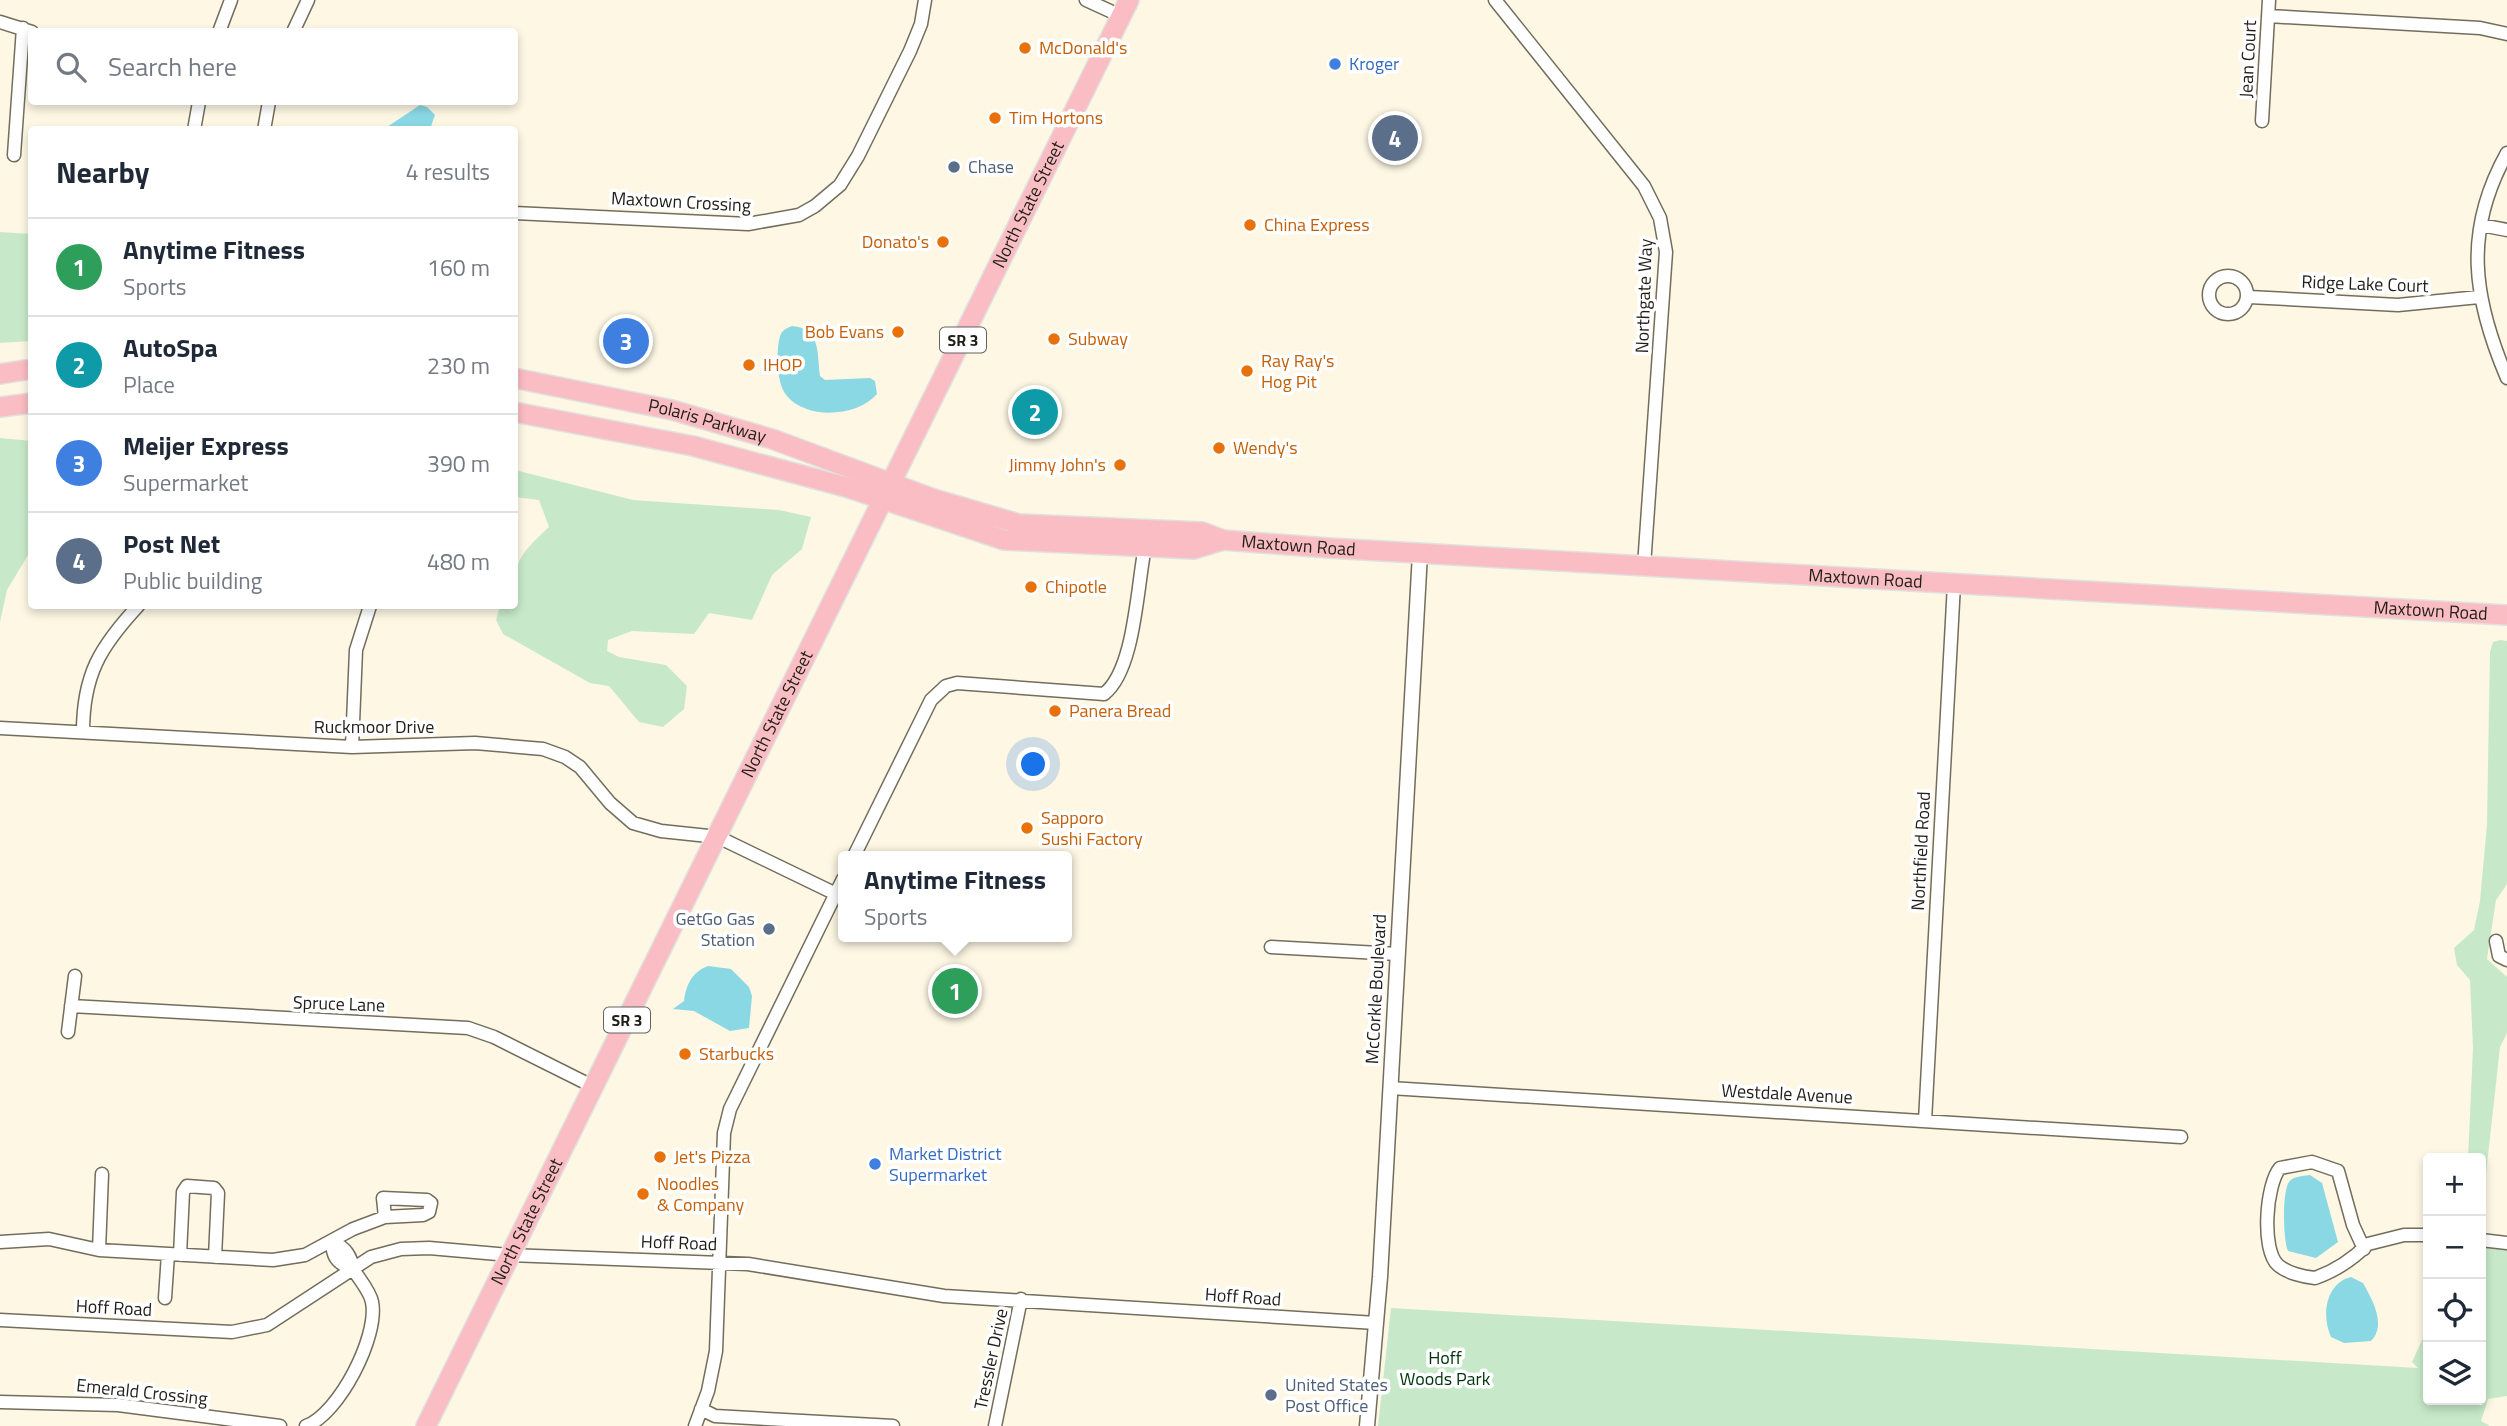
<!DOCTYPE html>
<html lang="en">
<head>
<meta charset="utf-8">
<style>
	body { margin:0; font-family:"Titillium Web",sans-serif; background:#f2f2f3; color:#1f2937 }
	.controls { position:absolute; right:21px; bottom:21px; display:grid; overflow:hidden; border-radius:7px; box-shadow:0 4px 10px #0003 }
	.controls button { width:63px; height:63px; display:grid; place-items:center; padding:0; border:0; border-bottom:2px solid #e0e1e3; background:#fff; color:#1f2937; font:35px sans-serif }
	.you { position:absolute; left:1034px; top:765px; width:24px; height:24px; margin:-18px; border:5px solid #fff; border-radius:50%; background:#1a73e8; box-shadow:0 0 0 10px #1a73e833 }
	.badge { display:grid; place-items:center; width:46px; height:46px; border-radius:50%; background:#0b8043; color:#fff; font-size:23px; font-weight:700 }
	.pin { position:absolute; translate:-50% -50%; border:4px solid #fff; box-shadow:0 2px 7px #0006 }
	.popup { position:absolute; left:838px; top:851px; width:234px; height:91px; box-sizing:border-box; display:grid; place-content:center; border-radius:7px; background:#fff; filter:drop-shadow(0 2px 5px #0005); font-size:23px; white-space:nowrap; color:#747a83 }
	.popup b { font-size:26px; color:#1f2937 }
	.popup::after { content:''; position:absolute; left:50%; top:100%; margin-left:-14px; border:14px solid transparent; border-top-color:#fff }
	.list { margin:0; padding:0; list-style:none }
	h2 { display:flex; justify-content:space-between; align-items:center; height:91px; margin:0; padding:0 28px; font-size:30px }
	h2 small { font-size:23px; font-weight:400; color:#747a83 }
	.list li { display:grid; grid-template-columns:46px 1fr auto; gap:21px; align-items:center; box-sizing:border-box; height:98px; padding:0 28px; border-top:2px solid #e0e1e3 }
	.list b { display:block; font-size:26px; white-space:nowrap }
	.list p { margin:0; font-size:23px; white-space:nowrap; color:#747a83 }
	.list em { font-size:23px; font-style:normal; color:#747a83 }
	.icon { flex:none; width:38px; height:38px; fill:none; stroke:currentColor; stroke-width:2; stroke-linecap:round; stroke-linejoin:round }
	.map { position:relative; flex:none; width:2507px; height:1426px; overflow:hidden }
	.search { position:absolute; background:#fff; box-shadow:0 4px 10px #0003; left:28px; top:28px; width:490px; height:77px; display:flex; align-items:center; gap:18px; box-sizing:border-box; padding:0 24px; border-radius:7px; color:#747a83; font-size:26px }
	.panel { position:absolute; background:#fff; box-shadow:0 4px 10px #0003; left:28px; top:126px; width:490px; height:483px; border-radius:7px }
	.map>svg:first-child { display:block }
	.green { fill:#c7e9c9 }
	.water { fill:#8bd8e5 }
	.lines { fill:none; stroke-linecap:round; stroke-linejoin:round }
	.minor-casing { stroke:#726d5c; stroke-width:15 }
	.tertiary-casing { stroke:#726d5c; stroke-width:17 }
	.primary-casing { stroke:#e0e0df; stroke-width:22 }
	.minor { stroke:#fff; stroke-width:12 }
	.tertiary { stroke:#fff; stroke-width:14 }
	.primary { stroke:#fabdc3; stroke-width:19 }
	.food-dot { fill:#e8710a; stroke:#fff; stroke-width:2.5 }
	.shop-dot { fill:#3f7fe0; stroke:#fff; stroke-width:2.5 }
	.service-dot { fill:#5c6f8a; stroke:#fff; stroke-width:2.5 }
	.labels { text-anchor:middle; stroke-width:7; stroke-linejoin:round; paint-order:stroke }
	.shield { fill:#fff; stroke:#63625d; stroke-width:2 }
	.shield-label { font-size:16px; font-weight:bold; fill:#201e17 }
	.food-label { font-size:18px; fill:#c56008; stroke:#fff; text-anchor:start }
	.street-label { font-size:18px; fill:#201e17; stroke:#fff }
	.shop-label { font-size:18px; fill:#366cbe; stroke:#fff; text-anchor:start }
	.service-label { font-size:18px; fill:#4e5e75; stroke:#fff; text-anchor:start }
	.park-label { font-size:18px; fill:#00340c; stroke:#fff }
</style>
</head>
<body>
<div class="map">
<svg width="2507" height="1426" viewBox="0 0 2507 1426">
	<rect width="100%" height="100%" fill="#fdf7e4"/>
	<path class="green" d="M0,232L31,234V341L0,343Z
		M0,438L32,441L31,550L7,590L0,622Z
		M515,470L633,500L779,510L811,517L802,549L772,575L752,620L709,613L694,634L632,631L608,640L607,651L619,657L666,665L687,686L684,709L663,727L639,722L609,686L590,683L503,634L496,620L500,606H514C514,561 517,557 549,527L539,500L515,497Z
		M2500,640L2507,641V884L2496,900L2487,959L2507,977V1033L2500,1047L2481,1219V1158H2468L2473,1048L2470,980L2457,965L2454,948L2474,930L2480,901L2487,824L2490,652L2493,642Z
		M2481,1244L2507,1246V1396L2488,1399L2481,1421L2490,1426H1378L1391,1308L2418,1368L2412,1362L2428,1327V1400H2481Z"/>
	<path class="water" d="M420,105L427,107L435,115L430,129H384Z
		M792,326C821,328 817,353 820,376L825,380L870,378L875,381L877,394C857,417 807,420 787,396C776,384 776,351 780,336C782,330 787,328 792,326Z
		M708,966L731,969L749,987L752,996L749,1028L730,1031L694,1011L673,1009L684,1001C686,985 692,972 708,966Z
		M2310,1175L2322,1183L2338,1242L2316,1258L2288,1251C2283,1240 2282,1192 2289,1182C2293,1176 2304,1176 2310,1175Z
		M2351,1277L2363,1283C2372,1299 2387,1325 2371,1341L2344,1343L2331,1337C2321,1315 2326,1283 2351,1277Z"/>
	<g class="lines">
		<defs>
			<path id="minor" d="M1086,0L1121,16
				M1495,0L1644,186L1660,218L1666,252L1644,566
				M2268,16L2480,28L2507,34
				M0,22L32,32
				M219,32L231,0
				M293,32L308,0
				M2262,121L2269,0
				M194,130L199,102
				M264,130L269,102
				M2507,153C2463,232 2473,298 2507,378
				M14,155L23,28
				M514,213L748,224L799,215L815,206L840,185L858,156L910,51L921,24L925,0
				M2481,225L2507,230
				M2209 295a19 19 0 1 1 38 0a19 19 0 1 1-38 0Z
				M2249,297L2398,305L2479,297
				M0,728L352,747L475,743L543,749L565,757L580,767L610,803L633,823L661,831L718,837L836,894
				M83,732C83,675 100,647 138,606
				M352,747L356,650L370,606
				M854,856L931,700L946,686L957,683L1104,694C1135,670 1137,586 1145,547
				M2496,941L2499,956L2507,960
				M1271,947L1397,954
				M71,1006L468,1028L494,1037L594,1087
				M68,1032L75,976
				M1390,1088L2181,1137
				M1925,1121L1954,584
				M2481,1240L2507,1243
				M0,1242L49,1239L99,1250L273,1260L305,1255L353,1229L385,1217L423,1215L429,1212L431,1203L427,1200L383,1198L385,1217
				M333,1242C346,1248 351,1256 353,1269C340,1265 331,1258 333,1242Z
				M2364,1249L2353,1225L2338,1171L2312,1162L2280,1168C2266,1184 2261,1250 2278,1265C2287,1273 2304,1277 2315,1278C2335,1271 2353,1259 2368,1244L2404,1235H2428
				M99,1250L102,1174
				M180,1255L183,1192L187,1186L214,1188L218,1193L215,1257
				M165,1298L168,1254
				M0,1320L232,1332L267,1325L371,1257L401,1249L429,1248L509,1255L748,1264L944,1296L1376,1323
				M0,1402L118,1405L280,1426
				M701,1409L715,1416L893,1426
				M306,1426C339,1414 379,1336 372,1302C370,1291 359,1279 353,1269
				M695,1426L708,1391L716,1351L724,1133L730,1109L843,879
				M995,1426L1021,1299"/>
			<path id="tertiary" d="M1367,1426L1380,1277L1420,553"/>
			<g id="primary">
				<path d="M0,374L32,369"/>
				<path id="s1" d="M514,378L672,410L772,439L931,498L1019,524L1202,532L1223,540L1329,548L2507,615"/>
				<path d="M0,407L32,403"/>
				<path d="M514,412L693,446L846,487L1004,540L1194,549L1223,540"/>
				<path id="s2" d="M426,1426L1129,0"/>
			</g>
		</defs>
		<use href="#minor" class="minor-casing"/>
		<use href="#tertiary" class="tertiary-casing"/>
		<use href="#primary" class="primary-casing"/>
		<use href="#minor" class="minor"/>
		<use href="#tertiary" class="tertiary"/>
		<use href="#primary" class="primary"/>
	</g>
	<g class="food-dot">
		<circle cx="1025" cy="48" r="7"/>
		<circle cx="995" cy="118" r="7"/>
		<circle cx="1250" cy="225" r="7"/>
		<circle cx="943" cy="242" r="7"/>
		<circle cx="898" cy="332" r="7"/>
		<circle cx="1054" cy="339" r="7"/>
		<circle cx="749" cy="365" r="7"/>
		<circle cx="1247" cy="371" r="7"/>
		<circle cx="1219" cy="448" r="7"/>
		<circle cx="1120" cy="465" r="7"/>
		<circle cx="1031" cy="587" r="7"/>
		<circle cx="1055" cy="711" r="7"/>
		<circle cx="1027" cy="828" r="7"/>
		<circle cx="685" cy="1054" r="7"/>
		<circle cx="660" cy="1157" r="7"/>
		<circle cx="643" cy="1194" r="7"/>
	</g>
	<g class="shop-dot">
		<circle cx="1335" cy="64" r="7"/>
		<circle cx="875" cy="1164" r="7"/>
	</g>
	<g class="service-dot">
		<circle cx="954" cy="167" r="7"/>
		<circle cx="769" cy="929" r="7"/>
		<circle cx="1271" cy="1395" r="7"/>
	</g>
	<g class="labels">
		<g class="shield">
			<rect x="940" y="327.5" width="46" height="25" rx="5"/>
			<rect x="604" y="1007.5" width="46" height="25" rx="5"/>
		</g>
		<g class="shield-label">
			<text x="963" y="346">SR 3</text>
			<text x="627" y="1026">SR 3</text>
		</g>
		<g class="food-label">
			<text x="1039" y="54">McDonald's</text>
			<text x="1009" y="124">Tim Hortons</text>
			<text x="1264" y="231">China Express</text>
			<text x="929" y="248" text-anchor="end">Donato's</text>
			<text x="884" y="338" text-anchor="end">Bob Evans</text>
			<text x="1068" y="345">Subway</text>
			<text x="1261" y="367">Ray Ray's<tspan x="1261" dy="21">Hog Pit</tspan></text>
			<text x="763" y="371">IHOP</text>
			<text x="1233" y="454">Wendy's</text>
			<text x="1106" y="471" text-anchor="end">Jimmy John's</text>
			<text x="1045" y="593">Chipotle</text>
			<text x="1069" y="717">Panera Bread</text>
			<text x="1041" y="824">Sapporo<tspan x="1041" dy="21">Sushi Factory</tspan></text>
			<text x="699" y="1060">Starbucks</text>
			<text x="674" y="1163">Jet's Pizza</text>
			<text x="657" y="1190">Noodles<tspan x="657" dy="21">&amp; Company</tspan></text>
		</g>
		<g class="street-label">
			<text transform="translate(2248 59) rotate(-87)" y="6">Jean Court</text>
			<text transform="translate(681 202) rotate(3)" y="6">Maxtown Crossing</text>
			<text dy="6" stroke="none"><textPath href="#s2" startOffset="1362">North State Street</textPath></text>
			<text transform="translate(2365 284) rotate(2)" y="6">Ridge Lake Court</text>
			<text transform="translate(1644 296) rotate(-88)" y="6">Northgate Way</text>
			<text dy="6" stroke="none"><textPath href="#s1" startOffset="198">Polaris Parkway</textPath></text>
			<text dy="6" stroke="none"><textPath href="#s1" startOffset="808">Maxtown Road</textPath></text>
			<text dy="6" stroke="none"><textPath href="#s1" startOffset="1376">Maxtown Road</textPath></text>
			<text dy="6" stroke="none"><textPath href="#s1" startOffset="1942">Maxtown Road</textPath></text>
			<text dy="6" stroke="none"><textPath href="#s2" startOffset="794">North State Street</textPath></text>
			<text x="374" y="733">Ruckmoor Drive</text>
			<text transform="translate(1921 851) rotate(-87)" y="6">Northfield Road</text>
			<text transform="translate(1376 989) rotate(-87)" y="6">McCorkle Boulevard</text>
			<text transform="translate(339 1004) rotate(2)" y="6">Spruce Lane</text>
			<text transform="translate(1787 1094) rotate(3)" y="6">Westdale Avenue</text>
			<text dy="6" stroke="none"><textPath href="#s2" startOffset="228">North State Street</textPath></text>
			<text transform="translate(679 1243) rotate(2)" y="6">Hoff Road</text>
			<text transform="translate(1243 1297) rotate(4)" y="6">Hoff Road</text>
			<text transform="translate(114 1308) rotate(3)" y="6">Hoff Road</text>
			<text transform="translate(991 1359) rotate(-78)" y="6">Tressler Drive</text>
			<text transform="translate(142 1392) rotate(6)" y="6">Emerald Crossing</text>
		</g>
		<g class="shop-label">
			<text x="1349" y="70">Kroger</text>
			<text x="889" y="1160">Market District<tspan x="889" dy="21">Supermarket</tspan></text>
		</g>
		<g class="service-label">
			<text x="968" y="173">Chase</text>
			<text x="755" y="925" text-anchor="end">GetGo Gas<tspan x="755" dy="21">Station</tspan></text>
			<text x="1285" y="1391">United States<tspan x="1285" dy="21">Post Office</tspan></text>
		</g>
		<g class="park-label">
			<text x="1445" y="1364">Hoff<tspan x="1445" dy="21">Woods Park</tspan></text>
		</g>
	</g>
</svg>
<div class="controls">
<button>+</button>
<button>−</button>
<button><svg class="icon" aria-label="locate" viewBox="0 0 24 24"><circle cx="12" cy="12" r="6"/><path d="M12 2v4M12 18v4M2 12h4M18 12h4"/></svg></button>
<button><svg class="icon" aria-label="layers" viewBox="0 0 24 24"><path d="M12 4l9 5-9 5-9-5zM3 14l9 5 9-5"/></svg></button>
</div>
<div class="you"></div>
<div class="pin badge" style="left:955px;top:991px;background:#2e9e5b">1</div>
<div class="popup"><b>Anytime Fitness</b>Sports</div>
<div class="pin badge" style="left:1035px;top:412px;background:#0f9aa8">2</div>
<div class="pin badge" style="left:626px;top:341px;background:#3f7fe0">3</div>
<div class="pin badge" style="left:1395px;top:138px;background:#5c6f8a">4</div>
<div class="search"><svg class="icon" aria-label="search" viewBox="0 0 24 24"><circle cx="10" cy="10" r="6"/><path d="M15 15l6 6"/></svg>Search here</div>
<section class="panel">
<h2>Nearby<small>4 results</small></h2>
<ul class="list">
<li><span class="badge" style="background:#2e9e5b">1</span><div><b>Anytime Fitness</b><p>Sports</p></div><em>160 m</em></li>
<li><span class="badge" style="background:#0f9aa8">2</span><div><b>AutoSpa</b><p>Place</p></div><em>230 m</em></li>
<li><span class="badge" style="background:#3f7fe0">3</span><div><b>Meijer Express</b><p>Supermarket</p></div><em>390 m</em></li>
<li><span class="badge" style="background:#5c6f8a">4</span><div><b>Post Net</b><p>Public building</p></div><em>480 m</em></li>
</ul>
</section>
</div>
</body>
</html>
